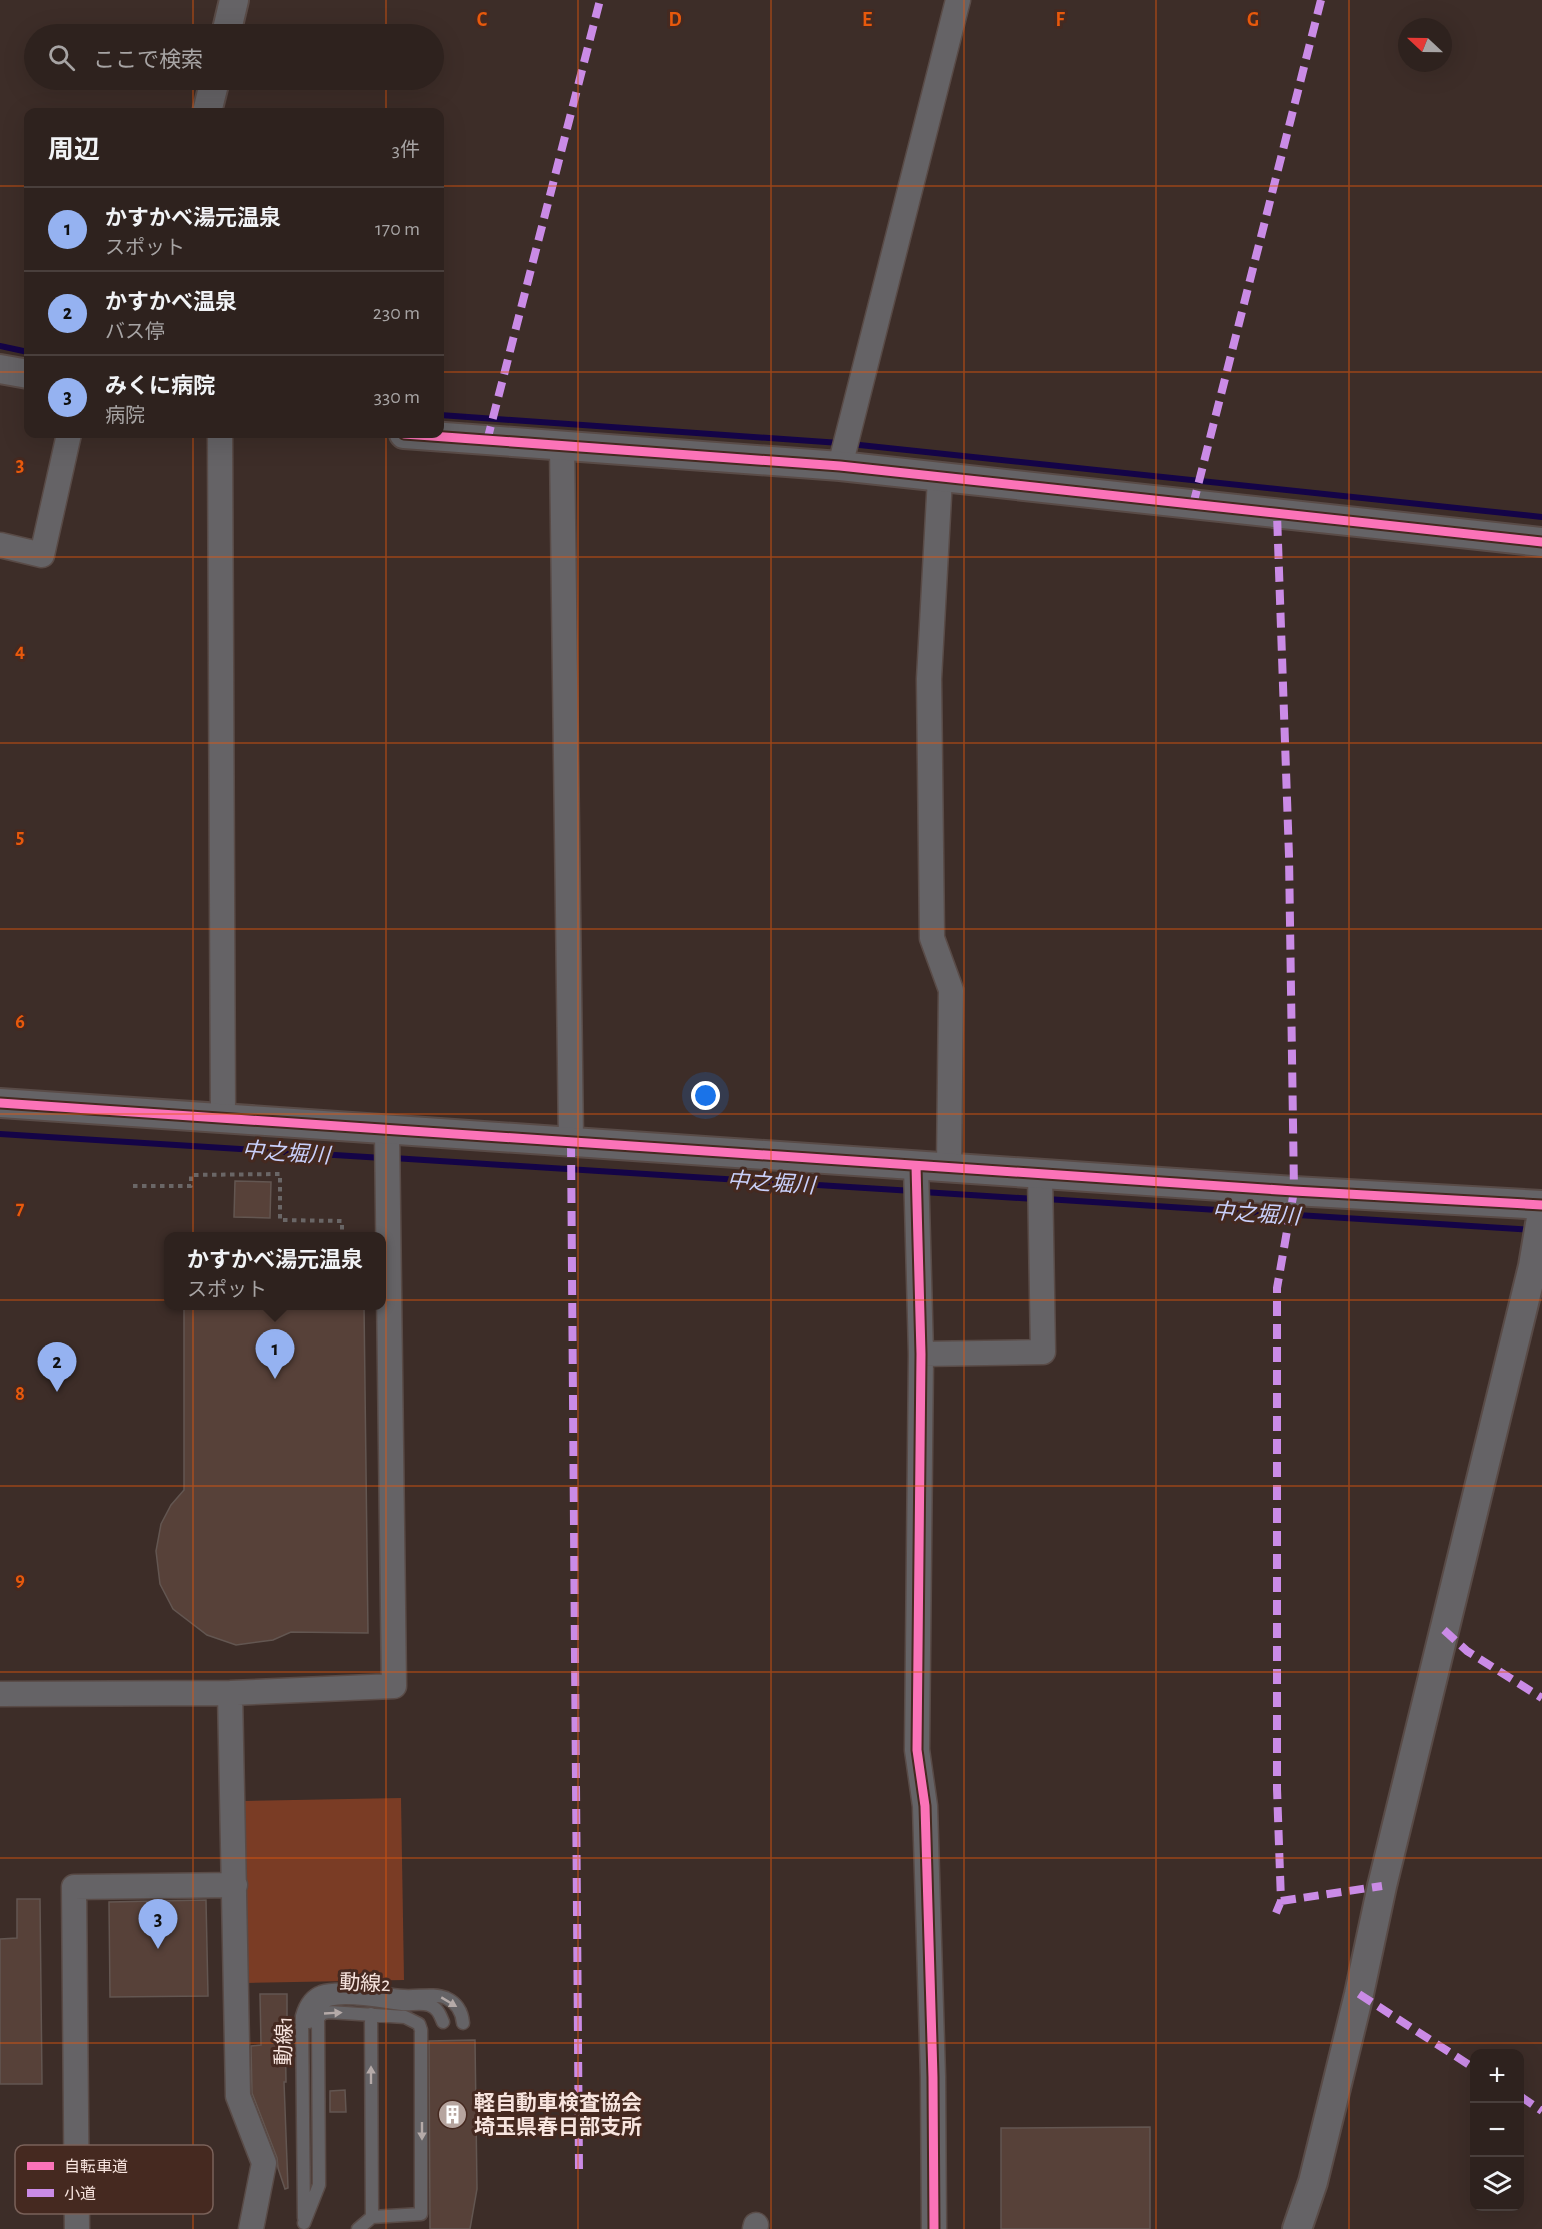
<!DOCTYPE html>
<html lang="ja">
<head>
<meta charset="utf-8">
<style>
	body { margin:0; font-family:"Alegreya Sans","Noto Sans JP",sans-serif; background:#3a2f2b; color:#f1f3f6 }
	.controls { position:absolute; right:18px; bottom:18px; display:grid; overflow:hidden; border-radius:12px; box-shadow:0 6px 24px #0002 }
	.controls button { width:54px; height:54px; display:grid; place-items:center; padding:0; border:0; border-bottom:2px solid #493f3c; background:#2e221e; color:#f1f3f6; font:30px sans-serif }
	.compass { position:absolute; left:1398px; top:18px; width:54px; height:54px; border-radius:50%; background:#2e221e; box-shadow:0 6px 24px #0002; rotate:292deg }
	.you { position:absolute; left:706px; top:1096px; width:21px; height:21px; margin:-15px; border:4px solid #fff; border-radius:50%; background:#1a73e8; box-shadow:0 0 0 9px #1a73e833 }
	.badge { display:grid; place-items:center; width:39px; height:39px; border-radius:50%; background:#95b2f1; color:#111; font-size:20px; font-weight:700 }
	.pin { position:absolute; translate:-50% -50px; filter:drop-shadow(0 2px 3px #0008) }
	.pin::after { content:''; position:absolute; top:32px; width:21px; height:18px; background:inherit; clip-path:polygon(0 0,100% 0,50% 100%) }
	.popup { position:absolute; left:164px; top:1232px; width:222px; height:78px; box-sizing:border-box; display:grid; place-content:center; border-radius:12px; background:#2e221e; filter:drop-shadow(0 2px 4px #0005); font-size:20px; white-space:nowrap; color:#a7a4a4 }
	.popup b { font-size:22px; color:#f1f3f6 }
	.popup::after { content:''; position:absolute; left:50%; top:100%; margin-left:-12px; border:12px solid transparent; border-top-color:#2e221e }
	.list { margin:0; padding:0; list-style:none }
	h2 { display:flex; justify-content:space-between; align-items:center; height:78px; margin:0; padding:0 24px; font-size:26px }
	h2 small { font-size:20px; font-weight:400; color:#a7a4a4 }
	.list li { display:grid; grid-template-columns:39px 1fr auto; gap:18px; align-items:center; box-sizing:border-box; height:84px; padding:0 24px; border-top:2px solid #493f3c }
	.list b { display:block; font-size:22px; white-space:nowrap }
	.list p { margin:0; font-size:20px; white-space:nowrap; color:#a7a4a4 }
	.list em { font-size:20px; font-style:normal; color:#a7a4a4 }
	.icon { flex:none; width:33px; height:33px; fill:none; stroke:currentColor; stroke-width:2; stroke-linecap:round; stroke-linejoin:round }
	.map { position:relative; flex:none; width:1542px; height:2229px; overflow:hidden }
	.search { position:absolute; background:#2e221e; box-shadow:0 6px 24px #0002; left:24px; top:24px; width:420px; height:66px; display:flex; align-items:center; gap:15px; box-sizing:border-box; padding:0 21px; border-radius:33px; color:#a7a4a4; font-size:22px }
	.panel { position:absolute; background:#2e221e; box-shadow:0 6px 24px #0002; left:24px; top:108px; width:420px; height:330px; border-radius:12px }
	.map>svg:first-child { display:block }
	.green { fill:#7a3c25 }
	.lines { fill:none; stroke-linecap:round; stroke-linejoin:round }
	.stream { stroke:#140447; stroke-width:6 }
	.building { fill:#574139; stroke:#635651; stroke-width:1.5 }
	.service-casing { stroke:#594b47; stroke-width:15 }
	.minor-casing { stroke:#594b47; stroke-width:27 }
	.tertiary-casing { stroke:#594b47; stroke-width:32 }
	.path { stroke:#6a6666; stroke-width:4; stroke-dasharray:4.5 4.5; stroke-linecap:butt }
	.service { stroke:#656366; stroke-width:12 }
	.minor { stroke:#656366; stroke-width:24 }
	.tertiary { stroke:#656366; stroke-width:28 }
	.quiet { stroke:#ca8be6; stroke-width:8; stroke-dasharray:15 8; stroke-linecap:butt }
	.cycleway-casing { stroke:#452920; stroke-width:13 }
	.cycleway { stroke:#fb73b8; stroke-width:9 }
	.oneway { fill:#b5aaa8 }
	.grid { fill:none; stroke:#e8590c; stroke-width:1.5; stroke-opacity:0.55 }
	.labels { text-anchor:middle; stroke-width:6; stroke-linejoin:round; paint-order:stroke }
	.street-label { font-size:21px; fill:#f7e4de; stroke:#452920 }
	.poi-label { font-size:21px; font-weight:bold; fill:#f7e4de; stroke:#452920; text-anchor:start }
	.water-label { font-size:22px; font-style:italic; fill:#c9d0fb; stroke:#452920 }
	.key { fill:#452920; stroke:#7a6159; stroke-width:1.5 }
	.key-label { font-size:16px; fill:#f7e4de }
	.grid-label { font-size:20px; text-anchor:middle; font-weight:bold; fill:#e8590c; stroke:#452920; stroke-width:6; stroke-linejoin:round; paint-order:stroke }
</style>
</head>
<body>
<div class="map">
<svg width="1542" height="2229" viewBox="0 0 1542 2229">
	<rect width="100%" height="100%" fill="#3d2d28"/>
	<path class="green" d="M401,1798L404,1980L247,1983L244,1801Z"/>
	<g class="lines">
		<path class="stream" d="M0,346L28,352
			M440,415L840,443
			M850,444L1542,517
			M0,1134L383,1158
			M393,1158L913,1191
			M923,1192L1035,1199
			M1046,1199L1532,1230"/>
	</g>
	<path class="building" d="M235,1181L271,1182L270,1218L234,1217Z
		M184,1305H364L368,1633L291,1632L273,1640L236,1645L207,1635L173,1609L160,1584L156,1551L161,1524L171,1505L184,1490Z
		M17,1899H40L42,2084H0V1939L17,1938Z
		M206,1900L208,1996L110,1997L109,1902Z
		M260,1994H287V2024H285L286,2082H284L288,2188L285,2189L278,2168L277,2158L252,2093L251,2046L261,2045Z
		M475,2040L477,2189L470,2229H430L429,2041Z
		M345,2090L346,2112H330V2091Z
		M1150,2127V2229H1001V2128Z"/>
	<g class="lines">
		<defs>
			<path id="service" d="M371,2014L372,2217
				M309,2022C309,1984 379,2002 402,2004C410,2005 421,2002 429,2005C438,2008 440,2015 443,2022
				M304,2218L302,2016C305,2005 310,1996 321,1992C343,1985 382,1995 404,1996C417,1997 434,1993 446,1998C457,2003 462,2011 463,2023
				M304,2223L319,2185L318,2018L323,2013L329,2012L405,2017L419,2024L421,2030V2214L372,2217L358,2229"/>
			<path id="minor" d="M220,434L223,1119
				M562,445L571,1142
				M840,466L958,0
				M940,478L929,679L932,938L951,990L949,1168
				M0,545L42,555L69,434
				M916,1166L921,1354L917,1750L925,1806L933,2077L934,2229
				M921,1354L1043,1352L1040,1174
				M230,1693L238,2096L264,2163L251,2229
				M0,1694L230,1693L394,1686L387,1131
				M77,2229L74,1887L235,1885
				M755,2229L756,2225"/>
			<path id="tertiary" d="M226,34L234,0
				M207,112L215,80
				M0,369L28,374
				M404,434L840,466L1542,542
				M0,1103L1294,1191L1542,1205
				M1297,2229L1313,2182L1359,1994L1382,1886L1533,1266L1542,1212"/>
		</defs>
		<use href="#service" class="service-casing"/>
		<use href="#minor" class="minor-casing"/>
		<use href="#tertiary" class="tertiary-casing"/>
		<path class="path" d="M133,1186H191V1175L280,1174V1220L342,1221V1236L368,1235"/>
		<use href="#service" class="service"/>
		<use href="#minor" class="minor"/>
		<use href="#tertiary" class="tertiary"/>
		<path class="quiet" d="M487,441L600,0
			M1193,505L1321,0
			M571,1142L579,2170
			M1444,1630L1467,1651L1542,1698
			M1281,1901L1382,1886
			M1276,1913L1281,1901L1277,1789V1288L1294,1191L1289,856L1277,514
			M1359,1994L1474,2068
			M1520,2096L1542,2111"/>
		<defs>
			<path id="cycleway" d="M404,434L840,466L1542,542
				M0,1103L1294,1191L1542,1205
				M916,1166L921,1354L917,1750L925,1806L933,2077L934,2229"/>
		</defs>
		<use href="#cycleway" class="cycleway-casing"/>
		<use href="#cycleway" class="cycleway"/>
	</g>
	<defs><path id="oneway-solid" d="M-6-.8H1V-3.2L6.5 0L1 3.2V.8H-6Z" transform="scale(1.5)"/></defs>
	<g class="oneway">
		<use href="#oneway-solid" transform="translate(449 2002) rotate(31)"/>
		<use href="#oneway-solid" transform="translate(333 2013) rotate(-3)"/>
		<use href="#oneway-solid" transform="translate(371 2075) rotate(-90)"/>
		<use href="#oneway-solid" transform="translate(422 2131) rotate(90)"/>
	</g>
	<path class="grid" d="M193,0V34M386,0V34M578,0V2229M771,0V2229M964,0V2229M1156,0V2229M1349,0V2229M193,80V112M386,80V112M0,186H28M440,186H1542M0,372H28M440,372H1542M193,434V2229M386,434V2229M0,557H1542M0,743H1542M0,929H1542M0,1114H1542M0,1300H1542M0,1486H1542M0,1672H1542M0,1858H1542M0,2043H1542"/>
	<defs>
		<symbol id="building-disc" viewBox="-11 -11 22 22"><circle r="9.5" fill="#b6a49e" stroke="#452920"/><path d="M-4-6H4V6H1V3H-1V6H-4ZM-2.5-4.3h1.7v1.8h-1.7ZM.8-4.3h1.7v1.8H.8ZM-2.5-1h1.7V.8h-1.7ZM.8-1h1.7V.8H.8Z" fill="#fff"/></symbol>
	</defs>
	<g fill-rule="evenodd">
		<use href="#building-disc" x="436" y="2098" width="33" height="33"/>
	</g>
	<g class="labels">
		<g class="street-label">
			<text transform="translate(365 1983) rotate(3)" y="7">動線2</text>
			<text transform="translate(284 2041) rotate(-88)" y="7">動線1</text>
		</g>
		<g class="poi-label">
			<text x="474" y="2110">軽自動車検査協会<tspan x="474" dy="24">埼玉県春日部支所</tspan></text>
		</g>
		<g class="water-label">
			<text transform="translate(286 1152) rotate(4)" y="8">中之堀川</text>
			<text transform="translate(771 1182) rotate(4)" y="8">中之堀川</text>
			<text transform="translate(1256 1213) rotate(4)" y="8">中之堀川</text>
		</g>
	</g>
	<rect x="15" y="2145" width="198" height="69" rx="9" class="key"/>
	<rect x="27" y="2162" width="27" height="8" fill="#fb73b8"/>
	<rect x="27" y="2189" width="27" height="8" fill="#ca8be6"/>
	<g class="key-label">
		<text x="64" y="2172">自転車道</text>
		<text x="64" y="2199">小道</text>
	</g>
	<g class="grid-label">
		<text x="482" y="26">C</text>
		<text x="675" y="26">D</text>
		<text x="867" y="26">E</text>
		<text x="1060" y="26">F</text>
		<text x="1253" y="26">G</text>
		<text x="20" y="471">3</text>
		<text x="20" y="657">4</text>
		<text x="20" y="843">5</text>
		<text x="20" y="1028">6</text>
		<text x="20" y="1214">7</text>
		<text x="20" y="1400">8</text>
		<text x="20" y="1586">9</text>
	</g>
</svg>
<div class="controls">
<button>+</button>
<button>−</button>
<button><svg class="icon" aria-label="layers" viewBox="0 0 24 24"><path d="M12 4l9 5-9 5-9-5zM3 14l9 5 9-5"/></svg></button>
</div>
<svg class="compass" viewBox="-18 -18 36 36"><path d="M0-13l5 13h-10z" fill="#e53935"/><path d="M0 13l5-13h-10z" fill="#a7a4a4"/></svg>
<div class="you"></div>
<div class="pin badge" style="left:275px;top:1379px">1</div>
<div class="popup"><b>かすかべ湯元温泉</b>スポット</div>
<div class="pin badge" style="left:57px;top:1392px">2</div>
<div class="pin badge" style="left:158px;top:1949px">3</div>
<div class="search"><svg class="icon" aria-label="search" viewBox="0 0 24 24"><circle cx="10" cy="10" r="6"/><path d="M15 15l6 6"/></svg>ここで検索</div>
<section class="panel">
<h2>周辺<small>3件</small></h2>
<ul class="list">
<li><span class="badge">1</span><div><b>かすかべ湯元温泉</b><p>スポット</p></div><em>170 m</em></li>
<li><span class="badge">2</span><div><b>かすかべ温泉</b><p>バス停</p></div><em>230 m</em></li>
<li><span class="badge">3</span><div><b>みくに病院</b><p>病院</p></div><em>330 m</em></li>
</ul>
</section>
</div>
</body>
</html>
